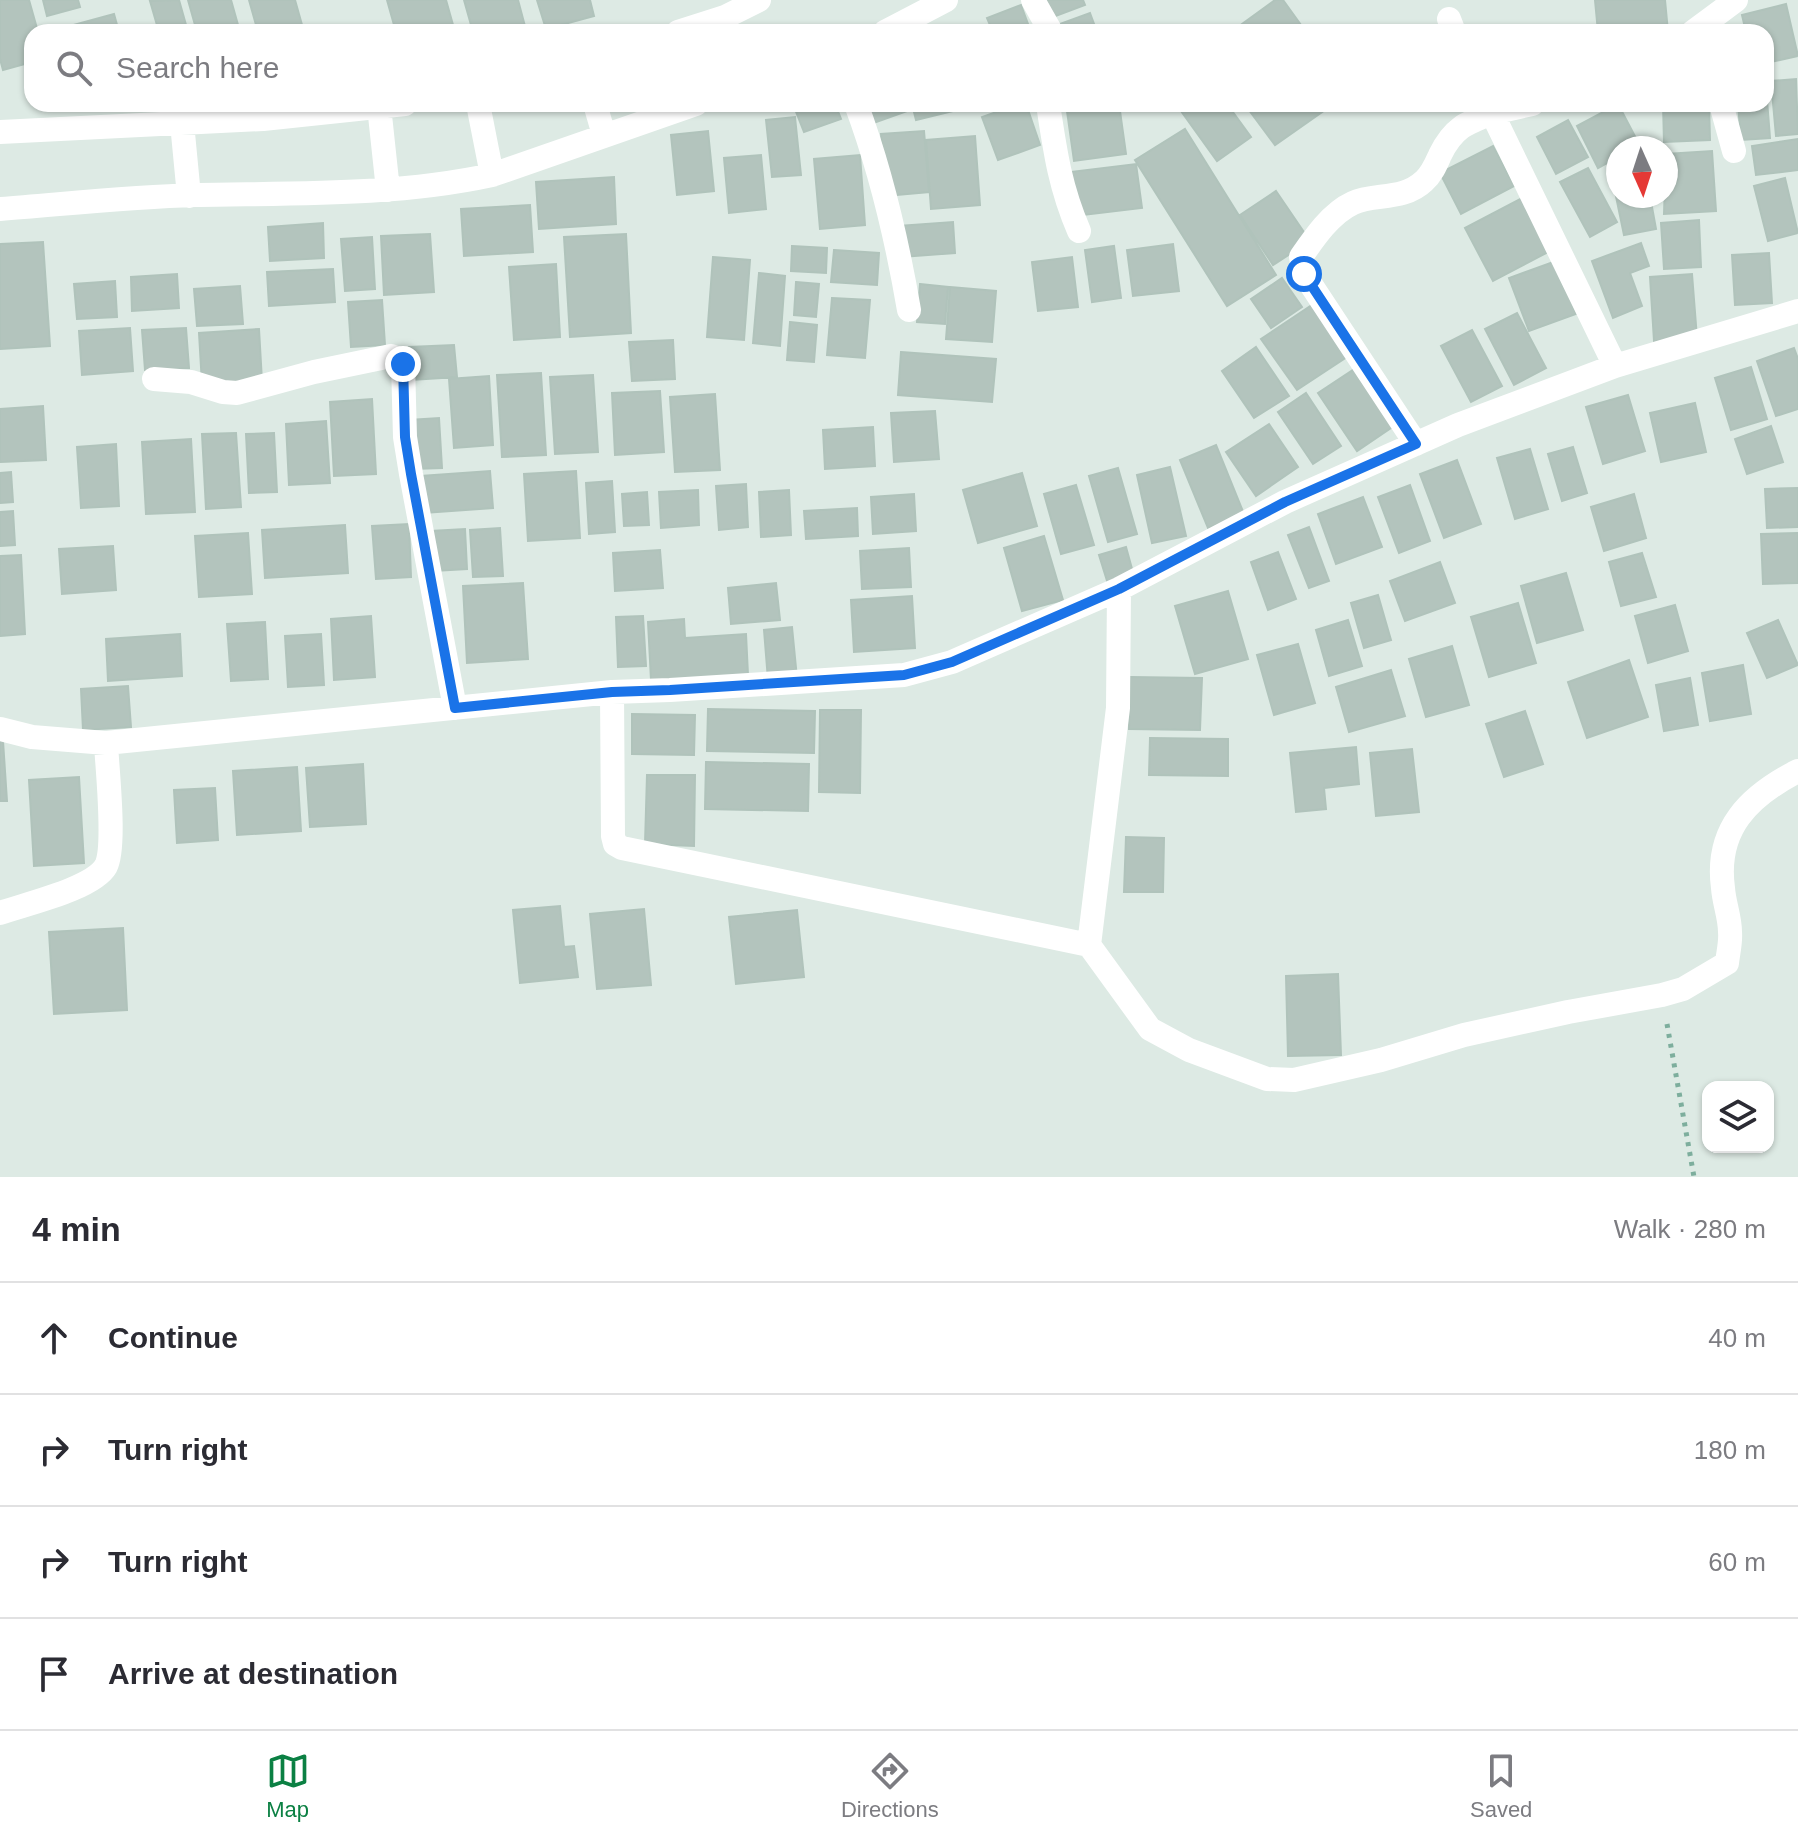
<!DOCTYPE html>
<html lang="en">
<head>
<meta charset="utf-8">
<style>
	body { margin:0; font-family:Helvetica,sans-serif; background:#f2f2f3; color:#2b2b33 }
	.controls { position:absolute; right:24px; bottom:24px; display:grid; overflow:hidden; border-radius:16px; box-shadow:0 2px 6px #0004 }
	.controls button { width:72px; height:72px; display:grid; place-items:center; padding:0; border:0; border-bottom:2px solid #e1e1e2; background:#fff; color:#2b2b33; font:40px sans-serif }
	.compass { position:absolute; left:1606px; top:136px; width:72px; height:72px; border-radius:50%; background:#fff; box-shadow:0 2px 6px #0004; rotate:177deg }
	.stop { position:absolute; width:24px; height:24px; margin:-18px; border:6px solid #1a73e8; border-radius:50%; background:#fff }
	.stop.end { background:#1a73e8; border-color:#fff; box-shadow:0 2px 8px #0008 }
	.list { margin:0; padding:0; list-style:none }
	h2 { display:flex; justify-content:space-between; align-items:center; height:104px; margin:0; padding:0 32px; font-size:34px }
	h2 small { font-size:26px; font-weight:400; color:#7c7c81 }
	.list li { display:grid; grid-template-columns:52px 1fr auto; gap:24px; align-items:center; box-sizing:border-box; height:112px; padding:0 32px; border-top:2px solid #e1e1e2 }
	.list b { display:block; font-size:30px; white-space:nowrap }
	.list em { font-size:26px; font-style:normal; color:#7c7c81 }
	.icon { flex:none; width:44px; height:44px; fill:none; stroke:currentColor; stroke-width:2; stroke-linecap:round; stroke-linejoin:round }
	.map { position:relative; flex:none; width:1798px; height:1177px; overflow:hidden }
	.search { position:absolute; background:#fff; box-shadow:0 2px 6px #0004; left:24px; right:24px; top:24px; height:88px; display:flex; align-items:center; gap:20px; box-sizing:border-box; padding:0 28px; border-radius:24px; color:#7c7c81; font-size:30px }
	.sheet { height:552px; background:#fff }
	nav { display:flex; justify-content:space-around; align-items:center; box-sizing:border-box; height:112px; border-top:2px solid #e1e1e2; background:#fff; font-size:22px; color:#7c7c81 }
	nav a { display:grid; justify-items:center; gap:4px }
	nav .on { color:#0b8043 }
	.map>svg:first-child { display:block }
	.building { fill:#b3c4bd; stroke:#b0c3bb; stroke-width:2 }
	.lines { fill:none; stroke-linecap:round; stroke-linejoin:round }
	.path { stroke:#7dae9d; stroke-width:5; stroke-dasharray:4 6; stroke-linecap:butt }
	.street { stroke:#fff; stroke-width:24 }
	.route { stroke:#1a73e8; stroke-width:10 }
</style>
</head>
<body>
<div class="map">
<svg width="1798" height="1177" viewBox="0 0 1798 1177">
	<rect width="100%" height="100%" fill="#ddeae4"/>
	<path class="building" d="M0,0H29L38,32H32V62L3,70L0,59Z
		M43,0H78L80,7L47,16Z
		M179,0L188,32H159L150,1Z
		M188,0H231L240,32H197Z
		M249,0H295L304,32H258Z
		M387,0H446L455,32H396Z
		M464,0H518L526,30L473,32Z
		M537,0H590L594,16L546,29Z
		M1037,0H1083L1085,5L1045,20Z
		M1275,0H1283L1306,32H1231Z
		M1595,0H1665L1668,32H1598Z
		M1786,4L1798,56L1766,63V32H1746L1742,15Z
		M1021,5L1031,32H993L987,18Z
		M1090,13L1097,32H1060L1057,25Z
		M114,14L119,32H60L59,29Z
		M1796,79L1798,134L1776,136L1771,81Z
		M1766,87L1770,138L1741,140L1738,104H1766Z
		M793,104H835L841,119L804,132Z
		M861,104H911L913,109L868,125Z
		M912,104H959L961,109L916,120Z
		M1019,104H1026L1040,145L998,160L982,117Z
		M1066,104H1119L1126,154L1074,161Z
		M1176,104H1227L1251,137L1217,161Z
		M1249,104H1331L1332,105L1275,145L1246,106Z
		M1618,104L1640,146L1618,148V157L1598,168L1577,126Z
		M1663,104H1709L1710,140L1664,142Z
		M795,117L801,175L772,177L766,120Z
		M1568,120L1588,157L1556,174L1537,137Z
		M1185,129L1276,275L1227,306L1135,160Z
		M708,131L714,191L677,195L671,135Z
		M924,131L929,192L886,196L881,134Z
		M975,136L980,205L931,209L926,140Z
		M1798,139V170L1756,175L1752,146Z
		M1493,146L1514,186L1461,214L1440,173Z
		M1712,151L1716,211L1664,214L1666,154Z
		M761,155L766,209L729,213L724,158Z
		M860,155L865,225L820,229L814,159Z
		M1136,164L1142,208L1075,216L1070,172Z
		M1588,168L1617,222L1590,237L1560,182Z
		M1618,176V196H1650L1656,229L1624,235L1612,177Z
		M614,177L616,224L539,229L536,182Z
		M1785,178L1798,233L1768,241L1754,186Z
		M1276,191L1310,241L1273,265L1240,215Z
		M1522,198L1550,251L1493,281L1465,228Z
		M530,205L533,252L464,256L461,209Z
		M1699,220L1701,267L1664,269L1661,223Z
		M953,222L955,253L902,257L899,226Z
		M323,223L324,258L270,261L268,227Z
		M430,234L434,292L384,295L381,236Z
		M626,234L631,333L570,337L564,237Z
		M372,237L375,289L345,291L341,239Z
		M43,242L50,346L0,349V244Z
		M1641,243L1649,266L1630,273L1642,306L1613,318L1592,261Z
		M1173,244L1179,291L1133,296L1127,250Z
		M792,246L827,248L826,273L791,271Z
		M1114,246L1121,298L1092,302L1085,250Z
		M834,250L879,253L877,285L831,282Z
		M1769,253L1772,303L1735,305L1732,255Z
		M713,257L750,260L744,340L707,337Z
		M1072,257L1078,307L1038,311L1032,262Z
		M1556,261L1576,314L1529,331L1509,278Z
		M556,264L560,337L514,340L509,267Z
		M333,269L335,302L269,306L267,272Z
		M759,273L785,276L780,346L753,343Z
		M177,274L179,308L132,311L131,277Z
		M1692,274L1697,338L1654,341L1650,277Z
		M1282,278L1302,307L1271,328L1251,299Z
		M115,281L117,317L77,319L74,284Z
		M796,282L819,284L816,317L794,315Z
		M920,284L948,287L945,324L917,322Z
		M240,286L243,324L197,326L194,289Z
		M950,287L996,291L992,342L946,339Z
		M832,298L870,300L865,358L827,355Z
		M382,300L385,345L351,347L348,302Z
		M1315,303L1350,355L1297,390L1261,339Z
		M1517,313L1546,368L1514,385L1485,329Z
		M790,322L817,325L814,362L787,360Z
		M130,328L133,371L82,375L79,331Z
		M186,328L189,368L145,370L142,330Z
		M259,329L262,381L202,384L199,333Z
		M1472,330L1502,386L1471,402L1441,346Z
		M673,340L675,379L632,381L629,342Z
		M454,345L457,377L411,380L409,347Z
		M1256,347L1289,396L1254,418L1222,371Z
		M1794,348L1798,359V409L1776,416L1757,361Z
		M901,352L996,359L992,402L898,395Z
		M1751,367L1767,419L1731,430L1715,378Z
		M1356,368L1394,426L1357,451L1318,393Z
		M541,373L546,455L502,457L497,375Z
		M593,375L598,452L555,454L550,377Z
		M489,376L493,445L454,448L449,379Z
		M660,391L664,452L615,455L612,393Z
		M1306,393L1341,446L1313,464L1278,412Z
		M715,394L720,470L675,472L670,397Z
		M1628,395L1645,451L1603,464L1586,407Z
		M372,399L376,474L334,476L330,402Z
		M1695,403L1706,452L1661,462L1650,413Z
		M43,406L46,460L0,462V409Z
		M935,411L939,459L894,462L891,413Z
		M439,418L442,468L412,469L409,420Z
		M326,421L330,483L289,485L286,424Z
		M1269,424L1298,467L1256,496L1226,452Z
		M1771,426L1783,462L1747,474L1735,439Z
		M873,427L875,466L825,469L823,430Z
		M236,433L241,507L206,509L202,434Z
		M274,433L277,492L249,493L246,434Z
		M191,439L195,512L146,514L142,442Z
		M116,444L119,506L81,508L77,447Z
		M1216,445L1244,514L1208,528L1180,460Z
		M1573,447L1587,493L1562,501L1548,454Z
		M1530,449L1548,509L1515,519L1497,458Z
		M1457,460L1481,524L1444,538L1420,474Z
		M1170,467L1186,536L1152,543L1137,475Z
		M1118,468L1137,534L1108,542L1089,476Z
		M490,471L493,508L424,513L421,476Z
		M576,471L580,538L528,541L524,474Z
		M11,472L13,502L0,503V473Z
		M1022,473L1037,526L978,543L963,490Z
		M612,481L615,532L589,534L586,483Z
		M746,484L748,527L719,530L716,486Z
		M1076,485L1094,545L1061,554L1044,494Z
		M1410,485L1430,541L1399,553L1378,497Z
		M1798,488V527L1767,528L1765,489Z
		M698,490L699,525L661,528L659,492Z
		M789,490L791,535L761,537L759,492Z
		M647,492L649,525L624,526L622,494Z
		M914,494L916,531L873,534L871,497Z
		M1634,494L1646,538L1604,551L1591,507Z
		M1363,497L1382,547L1336,564L1318,514Z
		M857,508L858,536L806,539L804,511Z
		M13,511L15,545L0,546V512Z
		M409,524L411,577L376,579L372,526Z
		M345,525L348,573L265,578L262,530Z
		M1309,527L1329,581L1309,588L1288,535Z
		M500,528L503,576L473,577L470,530Z
		M465,529L467,569L434,571L431,531Z
		M248,533L252,594L199,597L195,536Z
		M1798,533V583L1763,584L1761,534Z
		M1044,536L1063,600L1022,611L1004,548Z
		M113,546L116,590L62,594L59,549Z
		M1126,547L1134,576L1108,584L1099,555Z
		M909,548L911,587L862,589L860,551Z
		M660,550L663,588L615,591L613,553Z
		M1278,552L1296,599L1268,610L1251,562Z
		M1642,553L1656,597L1621,606L1609,562Z
		M21,555L25,634L0,636V556Z
		M1440,562L1455,603L1405,621L1390,581Z
		M1566,573L1583,630L1537,643L1521,586Z
		M523,583L528,659L467,663L463,586Z
		M776,583L780,620L731,624L728,588Z
		M1228,591L1248,659L1195,674L1175,606Z
		M1378,595L1391,640L1364,648L1351,603Z
		M912,596L915,648L854,652L851,600Z
		M1518,603L1536,663L1489,677L1471,617Z
		M1675,605L1688,651L1648,663L1635,616Z
		M371,616L375,677L334,680L331,619Z
		M643,616L646,666L618,667L616,617Z
		M684,619L685,638L746,634L748,675L651,680L648,622Z
		M1348,620L1362,666L1329,676L1316,630Z
		M1778,620L1798,665L1767,678L1747,633Z
		M265,622L268,679L231,681L227,624Z
		M792,627L797,678L768,680L764,630Z
		M180,634L182,676L108,681L106,639Z
		M321,634L324,685L288,687L285,636Z
		M1298,644L1315,703L1274,715L1257,655Z
		M1452,646L1469,705L1426,717L1409,659Z
		M1629,660L1648,717L1587,738L1568,682Z
		M1743,665L1751,714L1710,721L1702,673Z
		M1391,670L1405,716L1349,732L1336,687Z
		M1130,677L1202,678L1200,730L1129,729Z
		M1690,678L1698,725L1664,731L1656,685Z
		M128,686L131,727L83,730L81,689Z
		M708,709L815,711L814,753L707,751Z
		M820,710H861L860,793L819,792Z
		M1525,711L1543,764L1504,777L1486,724Z
		M632,714L695,715L694,755L632,754Z
		M1150,738L1228,739V776L1149,775Z
		M0,741H3L7,801H0Z
		M1356,747L1359,784L1324,788L1326,809L1296,812L1290,753Z
		M1412,749L1419,812L1376,816L1370,753Z
		M706,762L809,764L808,811L705,809Z
		M363,764L366,824L310,827L306,768Z
		M297,767L301,831L237,835L233,771Z
		M647,775H695L694,846L645,844Z
		M79,777L84,863L34,866L29,780Z
		M215,788L218,840L177,843L174,790Z
		M1126,837L1164,838L1163,892H1124Z
		M560,906L564,947L574,946L578,977L520,983L513,910Z
		M644,909L651,985L597,989L590,914Z
		M797,910L804,977L736,984L729,917Z
		M123,928L127,1010L54,1014L49,932Z
		M1338,974L1341,1055L1288,1056L1286,976Z"/>
	<g class="lines">
		<path class="path" d="M1667,1024L1694,1177"/>
		<path class="street" d="M1033,0L1051,32
			M1449,19L1454,32
			M678,32L725,17L759,0
			M885,32L946,0
			M1693,32L1736,0
			M478,104L492,175
			M595,104L604,135
			M856,104C881,171 897,240 909,310
			M1048,104C1055,151 1060,187 1079,231
			M1487,104L1492,113L1532,104
			M1721,104L1734,151
			M379,106L388,190
			M182,123L189,196
			M0,132L263,119L405,104
			M0,209C65,204 130,197 195,195C294,193 395,196 492,175L696,104
			M154,379L191,382L223,392L237,393L314,372L391,356L399,359L403,364L405,437L411,474L455,708
			M1416,444L1304,274L1301,257C1314,238 1331,213 1353,203C1374,193 1403,201 1424,181C1432,174 1436,164 1440,155C1453,128 1466,123 1492,113L1615,366
			M612,692L613,836L615,844L622,848L1089,945L1150,1029L1189,1050L1267,1079L1294,1080L1381,1060L1464,1035L1568,1012L1662,995L1683,989L1727,963C1728,953 1731,942 1730,932C1730,917 1724,903 1723,888C1715,829 1749,796 1798,771
			M0,729L32,737L106,743L612,692L670,690L904,675L952,662L1119,589L1285,502L1458,425L1615,366L1798,311
			M0,913C25,904 93,889 106,866C116,846 107,768 106,743
			M1089,945L1118,708L1119,589"/>
	</g>
	<g class="lines">
		<path class="route" d="M403,364L405,437L411,474L455,708L612,692L670,690L904,675L952,662L1119,589L1285,502L1416,444L1304,274"/>
	</g>
</svg>
<div class="controls">
<button><svg class="icon" aria-label="layers" viewBox="0 0 24 24"><path d="M12 4l9 5-9 5-9-5zM3 14l9 5 9-5"/></svg></button>
</div>
<svg class="compass" viewBox="-18 -18 36 36"><path d="M0-13l5 13h-10z" fill="#e53935"/><path d="M0 13l5-13h-10z" fill="#7c7c81"/></svg>
<div class="stop" style="left:1304px;top:274px"></div>
<div class="stop end" style="left:403px;top:364px"></div>
<div class="search"><svg class="icon" aria-label="search" viewBox="0 0 24 24"><circle cx="10" cy="10" r="6"/><path d="M15 15l6 6"/></svg>Search here</div>
</div>
<section class="sheet">
<h2>4 min<small>Walk · 280 m</small></h2>
<ul class="list">
<li><svg class="icon" aria-label="ahead" viewBox="0 0 24 24"><path d="M12 20V5M6 11l6-6 6 6"/></svg><div><b>Continue</b></div><em>40 m</em></li>
<li><svg class="icon" aria-label="right" viewBox="0 0 24 24"><path d="M7 20v-9h11M14 6l5 5-5 5"/></svg><div><b>Turn right</b></div><em>180 m</em></li>
<li><svg class="icon" aria-label="right" viewBox="0 0 24 24"><path d="M7 20v-9h11M14 6l5 5-5 5"/></svg><div><b>Turn right</b></div><em>60 m</em></li>
<li><svg class="icon" aria-label="arrive" viewBox="0 0 24 24"><path d="M6 21V4h12l-3 4 3 4H6"/></svg><div><b>Arrive at destination</b></div></li>
</ul>
</section>
<nav>
<a class="on"><svg class="icon" aria-label="map" viewBox="0 0 24 24"><path d="M3 6l6-2 6 2 6-2v14l-6 2-6-2-6 2zM9 4v14M15 6v14"/></svg>Map</a>
<a><svg class="icon" aria-label="directions" viewBox="0 0 24 24"><path d="M12 3l9 9-9 9-9-9zM9 14v-3h6M13 9l2 2-2 2"/></svg>Directions</a>
<a><svg class="icon" aria-label="saved" viewBox="0 0 24 24"><path d="M7 4h10v16l-5-4-5 4z"/></svg>Saved</a>
</nav>
</body>
</html>
